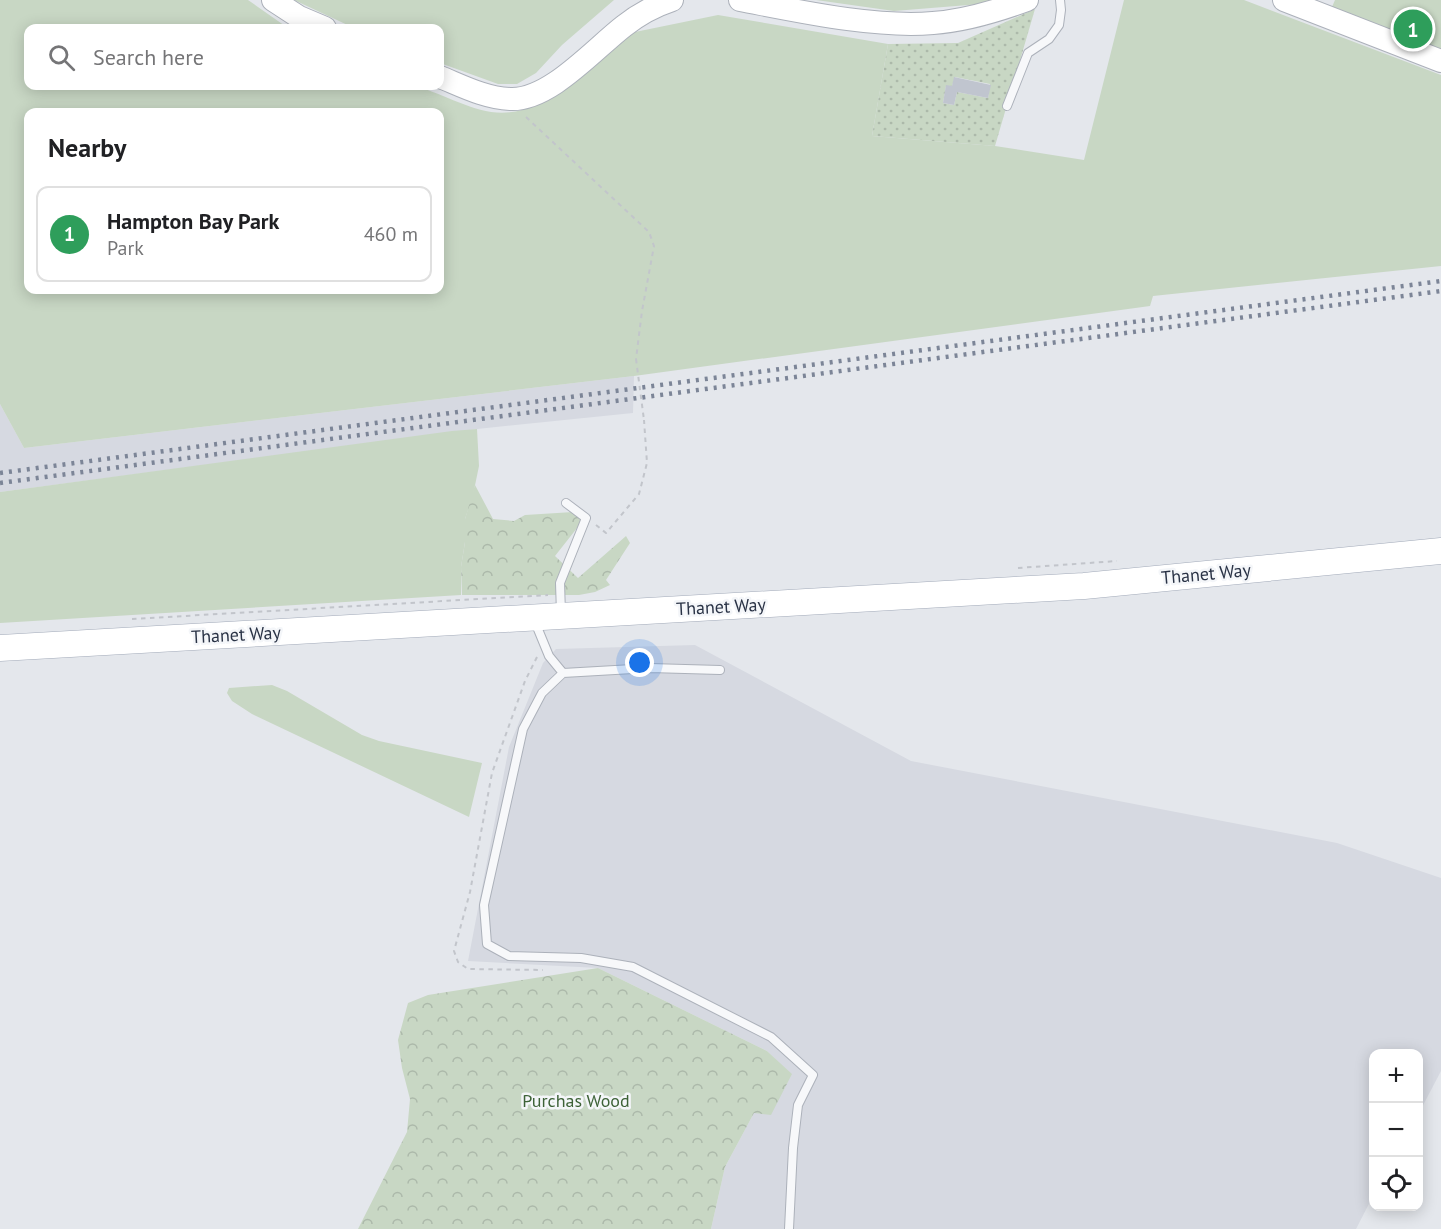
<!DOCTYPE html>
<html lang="en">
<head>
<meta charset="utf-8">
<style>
	body { margin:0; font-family:"PT Sans",sans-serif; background:#f6f6f6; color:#202124 }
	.controls { position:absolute; right:18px; bottom:18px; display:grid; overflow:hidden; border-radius:12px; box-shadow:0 3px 15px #0003 }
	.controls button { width:54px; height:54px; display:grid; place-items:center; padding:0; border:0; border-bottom:2px solid #e0e0e0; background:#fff; color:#202124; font:30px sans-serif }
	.you { position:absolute; left:640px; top:663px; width:21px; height:21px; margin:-15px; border:4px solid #fff; border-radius:50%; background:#1a73e8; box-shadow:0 0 0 9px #1a73e833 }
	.badge { display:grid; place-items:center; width:39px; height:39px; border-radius:50%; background:#ea580c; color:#fff; font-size:20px; font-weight:700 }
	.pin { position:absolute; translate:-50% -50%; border:3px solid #fff; box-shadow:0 2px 6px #0006 }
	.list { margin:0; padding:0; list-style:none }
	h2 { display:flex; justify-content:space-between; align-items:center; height:78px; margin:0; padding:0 24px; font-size:26px }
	h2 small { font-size:20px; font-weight:400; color:#757577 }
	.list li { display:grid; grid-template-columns:39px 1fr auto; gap:18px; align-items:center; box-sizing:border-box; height:96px; margin:0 12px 12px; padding:0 12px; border:2px solid #e0e0e0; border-radius:12px }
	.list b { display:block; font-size:22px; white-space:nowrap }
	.list p { margin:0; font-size:20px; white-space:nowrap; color:#757577 }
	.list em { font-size:20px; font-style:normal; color:#757577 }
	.icon { flex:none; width:33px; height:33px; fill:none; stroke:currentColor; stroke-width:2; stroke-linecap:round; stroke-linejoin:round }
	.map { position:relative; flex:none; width:1441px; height:1229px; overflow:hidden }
	.search { position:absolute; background:#fff; box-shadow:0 3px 15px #0003; left:24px; top:24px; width:420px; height:66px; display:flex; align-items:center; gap:15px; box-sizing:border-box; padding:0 21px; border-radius:12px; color:#757577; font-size:22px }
	.panel { position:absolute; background:#fff; box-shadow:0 3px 15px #0003; left:24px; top:108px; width:420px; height:186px; border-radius:12px }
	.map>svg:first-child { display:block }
	.built { fill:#d6d9e1 }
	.green { fill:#c8d7c4; fill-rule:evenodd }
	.forest { fill:url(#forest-crowns) }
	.garden { fill:url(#garden-dots); fill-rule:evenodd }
	.building { fill:#c0c5cf }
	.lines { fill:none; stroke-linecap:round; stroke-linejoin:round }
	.lane-casing { stroke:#acb1ba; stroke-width:10 }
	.secondary-casing { stroke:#acb1ba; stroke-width:24 }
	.primary-casing { stroke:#a2aab9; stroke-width:27 }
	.path { stroke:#c2c5cb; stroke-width:2; stroke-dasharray:4.5 4.5; stroke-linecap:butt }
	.lane { stroke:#f7f8fa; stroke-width:8 }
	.secondary { stroke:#fff; stroke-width:22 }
	.primary { stroke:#fff; stroke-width:26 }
	.rail { stroke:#7c8597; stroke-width:4.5; stroke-dasharray:3 6; stroke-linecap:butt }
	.path-bridge { stroke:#c2c5cb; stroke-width:2; stroke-dasharray:4.5 4.5; stroke-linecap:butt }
	.labels { text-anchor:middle; stroke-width:5; stroke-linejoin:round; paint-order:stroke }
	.street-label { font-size:18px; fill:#2a3346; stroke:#f4f6f9 }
	.park-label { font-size:18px; fill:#3d6237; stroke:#f4f6f9 }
</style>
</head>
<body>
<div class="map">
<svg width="1441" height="1229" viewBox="0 0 1441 1229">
	<defs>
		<pattern id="forest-crowns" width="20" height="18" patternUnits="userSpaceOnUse" patternTransform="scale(1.5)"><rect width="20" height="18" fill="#c8d7c4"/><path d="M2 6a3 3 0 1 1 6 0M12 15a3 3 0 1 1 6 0" fill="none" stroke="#acb9aa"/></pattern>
		<pattern id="garden-dots" width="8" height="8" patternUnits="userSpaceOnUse" patternTransform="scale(1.5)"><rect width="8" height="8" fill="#c8d7c4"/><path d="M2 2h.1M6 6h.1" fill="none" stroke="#acb9aa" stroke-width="1.8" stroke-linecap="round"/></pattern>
	</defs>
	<rect width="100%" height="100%" fill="#e4e7ec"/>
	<path class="built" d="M634,376L633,413L477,429L0,492V404L24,448Z
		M695,645L911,761L1337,843L1441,878V1071L1419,1113L1418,1054H1374L1373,1196L1356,1229H711L725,1167L754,1113L791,1074L767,1051L598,968L468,961L509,747L543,663L556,649Z"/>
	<path class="green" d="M0,0H248L288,28H28V86H415C459,98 493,129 540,102L635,32L718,15L888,44L872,136L995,146L1084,160L1124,0H1244L1441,75V266L1153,296L1150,306L634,376L24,448L0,404ZM28,112H440V290H28Z
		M294,0H614L562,45L536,73L517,84H498L440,63V28H354Z
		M816,0H1001L993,3L894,11Z
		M1335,0H1441V52L1332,7Z
		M477,429L479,466L473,495L465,519V542L461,567V595L0,623V492L452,431Z
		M272,685L287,691L362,735L379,741L482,763L469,817L252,714L232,701L227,693L229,688Z"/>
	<path class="forest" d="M475,485L493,519L514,521L525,515L573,512L582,518L581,523L555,556L578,578L626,536L630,543L606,580L610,585L595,592L579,595H462L461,567L465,542V519Z
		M598,968L767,1051L792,1074L771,1115L754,1113L725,1167L711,1229H358L407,1132L410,1099L402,1068L398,1040L408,1003L428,995Z"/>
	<path class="garden" d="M1035,9L995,146L872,136L888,44L958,43ZM955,77L990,84L988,98L957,92L954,105L943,103L946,86H952Z"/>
	<path class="building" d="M954,77L991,85L988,98L957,92L954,105L943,103L946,85L952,86Z"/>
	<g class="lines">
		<defs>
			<path id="lane" d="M1007,106L1028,53L1049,39L1059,25L1061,10L1060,0
				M561,613L560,583L586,518L566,503
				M535,622L549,656L563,673L650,668L720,670
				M563,673L542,693L523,729L484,905L487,944L509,956L581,958L633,967L771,1037L813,1075L798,1105L793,1148L789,1229"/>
			<path id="secondary" d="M273,0L299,17L325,28
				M740,0C798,11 874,28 933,23C964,21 997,11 1027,0
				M1284,0L1441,61
				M440,77C462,86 485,98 510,99C549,101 593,50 624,26C639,14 654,6 672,0"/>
			<path id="primary" d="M0,648L1084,586L1441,551"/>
		</defs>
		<use href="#lane" class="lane-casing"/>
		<use href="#secondary" class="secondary-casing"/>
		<use href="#primary" class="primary-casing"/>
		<path class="path" d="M526,117L649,232L654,246L642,311L636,359
			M596,525L606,533L639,494L647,463L644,420
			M1018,568L1117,561
			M132,619L548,595
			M537,657L525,681L492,773L470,892L454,951L458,962L468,969L543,970"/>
		<use href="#lane" class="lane"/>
		<use href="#secondary" class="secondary"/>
		<use href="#primary" class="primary"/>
		<path class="rail" d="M0,473L1441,281
			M0,483L1441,291"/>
		<path class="path-bridge" d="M636,359L644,420"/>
	</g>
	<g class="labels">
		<g class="street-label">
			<text transform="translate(1206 574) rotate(-5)" y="6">Thanet Way</text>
			<text transform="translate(721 607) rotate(-3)" y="6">Thanet Way</text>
			<text transform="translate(236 635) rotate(-3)" y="6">Thanet Way</text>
		</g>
		<g class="park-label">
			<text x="576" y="1107">Purchas Wood</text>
		</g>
	</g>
</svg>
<div class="controls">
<button>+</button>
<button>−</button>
<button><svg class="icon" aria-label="locate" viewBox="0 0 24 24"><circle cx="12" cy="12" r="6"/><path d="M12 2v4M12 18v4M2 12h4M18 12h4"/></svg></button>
</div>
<div class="you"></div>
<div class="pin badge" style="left:1413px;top:29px;background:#2e9e5b">1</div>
<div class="search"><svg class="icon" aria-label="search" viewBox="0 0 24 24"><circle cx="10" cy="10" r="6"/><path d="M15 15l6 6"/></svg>Search here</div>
<section class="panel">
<h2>Nearby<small></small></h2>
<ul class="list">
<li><span class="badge" style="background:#2e9e5b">1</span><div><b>Hampton Bay Park</b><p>Park</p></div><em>460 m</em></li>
</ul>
</section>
</div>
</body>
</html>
